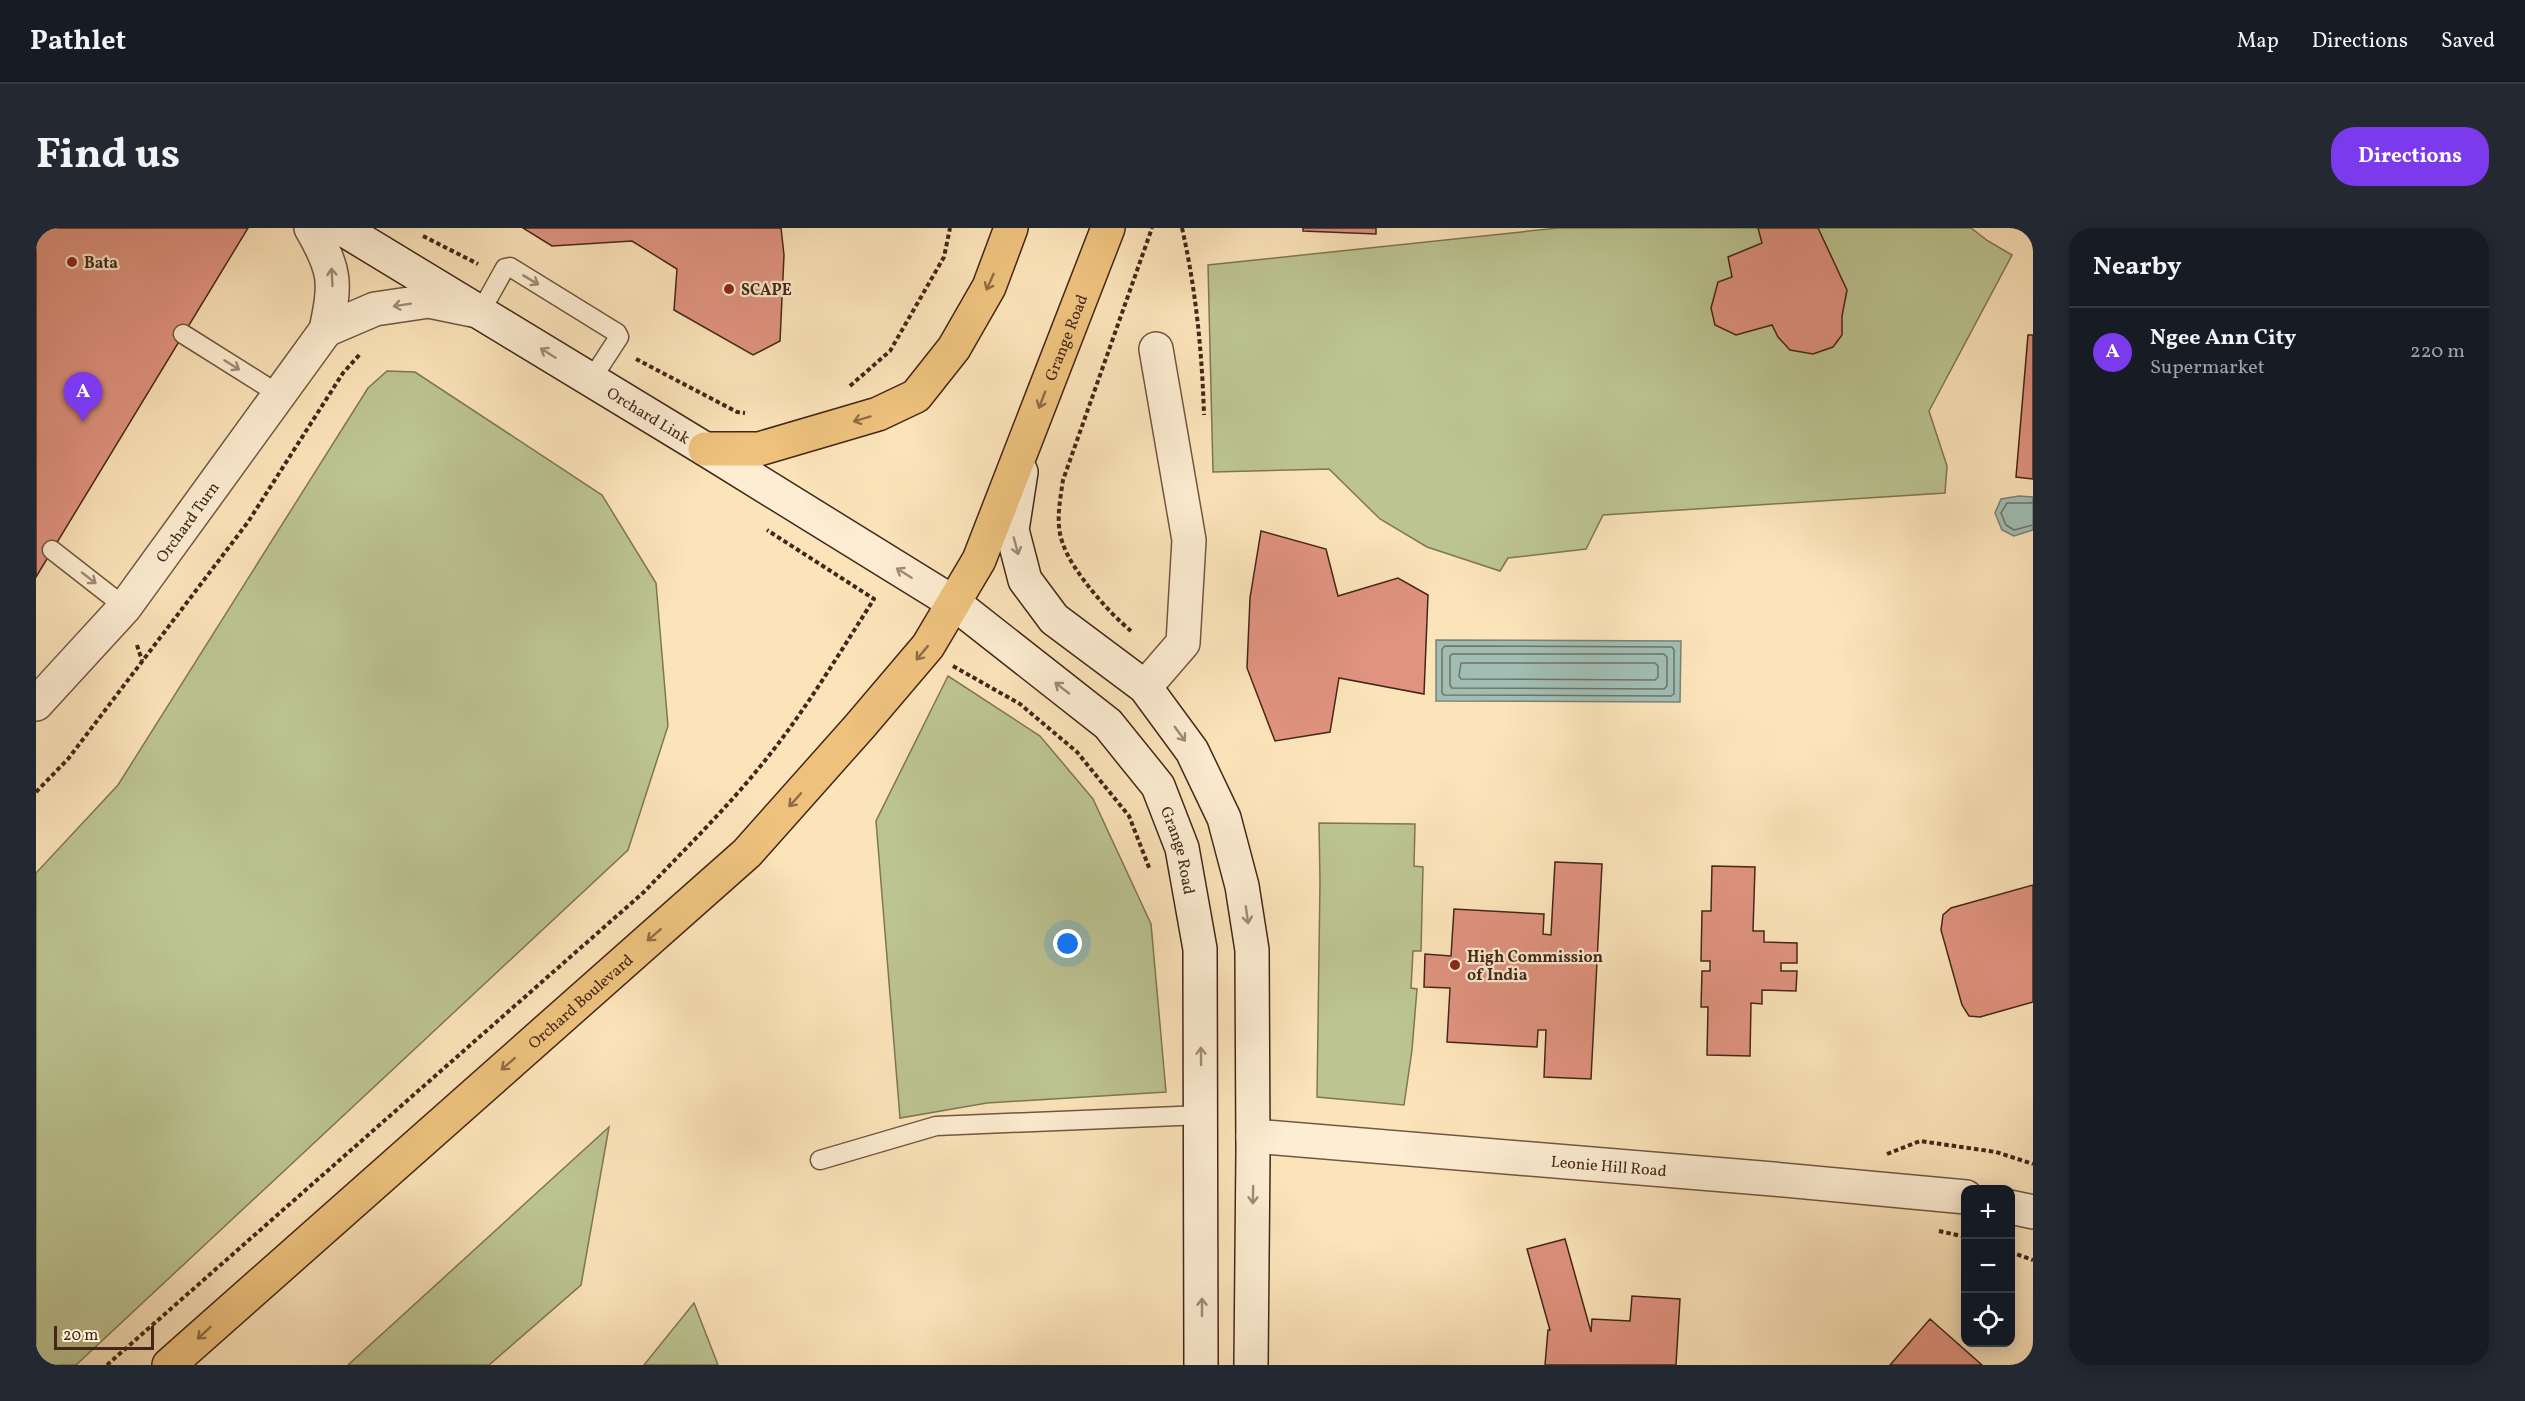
<!DOCTYPE html>
<html lang="en">
<head>
<meta charset="utf-8">
<style>
	body { margin:0; font-family:Vollkorn,serif; background:#242831; color:#f1f3f6 }
	.controls { position:absolute; right:18px; bottom:18px; display:grid; overflow:hidden; border-radius:12px; box-shadow:0 3px 15px #0003 }
	.controls button { width:54px; height:54px; display:grid; place-items:center; padding:0; border:0; border-bottom:2px solid #363941; background:#171b24; color:#f1f3f6; font:30px sans-serif }
	.scale { position:absolute; left:18px; bottom:15px; width:100px; box-sizing:border-box; padding-left:6px; border:3px solid #442618; border-top:0; font-size:16px; line-height:21px; white-space:nowrap; color:#442618; -webkit-text-stroke:4px #fdedd2; paint-order:stroke }
	.you { position:absolute; left:1032px; top:716px; width:21px; height:21px; margin:-15px; border:4px solid #fff; border-radius:50%; background:#1a73e8; box-shadow:0 0 0 9px #1a73e833 }
	.badge { display:grid; place-items:center; width:39px; height:39px; border-radius:50%; background:#7c3aed; color:#fff; font-size:20px; font-weight:700 }
	.pin { position:absolute; translate:-50% -50px; filter:drop-shadow(0 2px 3px #0008) }
	.pin::after { content:''; position:absolute; top:32px; width:21px; height:18px; background:inherit; clip-path:polygon(0 0,100% 0,50% 100%) }
	.list { margin:0; padding:0; list-style:none }
	h2 { display:flex; justify-content:space-between; align-items:center; height:78px; margin:0; padding:0 24px; font-size:26px }
	h2 small { font-size:20px; font-weight:400; color:#9ea1a6 }
	.list li { display:grid; grid-template-columns:39px 1fr auto; gap:18px; align-items:center; box-sizing:border-box; height:90px; padding:0 24px; border-top:2px solid #363941 }
	.list b { display:block; font-size:22px; white-space:nowrap }
	.list p { margin:0; font-size:20px; white-space:nowrap; color:#9ea1a6 }
	.list em { font-size:20px; font-style:normal; color:#9ea1a6 }
	.icon { flex:none; width:33px; height:33px; fill:none; stroke:currentColor; stroke-width:2; stroke-linecap:round; stroke-linejoin:round }
	.map { position:relative; flex:none; width:1997px; height:1137px; overflow:hidden; border-radius:24px }
	header { display:flex; align-items:center; gap:36px; box-sizing:border-box; height:84px; padding:0 30px; background:#171b24; border-bottom:2px solid #363941 }
	header strong { font-size:28px }
	nav { display:flex; gap:33px; margin-inline-start:auto; font-size:21px }
	.intro { display:flex; align-items:center; justify-content:space-between; box-sizing:border-box; height:144px; padding:0 36px }
	h1 { margin:0; font-size:42px }
	.button { padding:15px 27px; border-radius:24px; background:#7c3aed; color:#fff; font-size:21px; font-weight:700 }
	main { display:flex; gap:36px; padding:0 36px }
	aside { flex:1; background:#171b24; border-radius:24px; box-shadow:0 3px 15px #0003 }
	.map>svg:first-child { display:block }
	.green { fill:#bcc592; stroke:#807655; stroke-width:1.5 }
	.water { fill:#a0beb4; stroke:#7b8176; stroke-width:1.5 }
	.lines { fill:none; stroke-linecap:round; stroke-linejoin:round }
	.shore { stroke:#727266; stroke-width:1.5 }
	.building { fill:#e09380; stroke:#442618; stroke-width:1.5 }
	.lane-casing { stroke:#725640; stroke-width:21 }
	.street-casing { stroke:#725640; stroke-width:36 }
	.secondary-casing { stroke:#442618; stroke-width:36 }
	.primary-casing { stroke:#442618; stroke-width:36 }
	.path { stroke:#442618; stroke-width:4; stroke-dasharray:4.5 3; stroke-linecap:butt }
	.lane { stroke:#fdedd2; stroke-width:18 }
	.street { stroke:#fdedd2; stroke-width:33 }
	.secondary { stroke:#fdedd2; stroke-width:33 }
	.primary { stroke:#eec27d; stroke-width:33 }
	.oneway { stroke:#a08a75 }
	.oneway2 { stroke:#906c45 }
	.poi-dot { fill:#8f2418; stroke:#fdedd2; stroke-width:2 }
	.labels { text-anchor:middle; stroke-width:4.5; stroke-linejoin:round; paint-order:stroke }
	.poi-label { font-size:16px; font-weight:bold; fill:#442618; stroke:#fdedd2; text-anchor:start }
	.street-label { font-size:16px; fill:#442618; stroke:#fdedd2 }
</style>
</head>
<body>
<header>
<strong>Pathlet</strong>
<nav><a>Map</a><a>Directions</a><a>Saved</a></nav>
</header>
<div class="intro"><h1>Find us</h1><a class="button">Directions</a></div>
<main>
<div class="map">
<svg width="1997" height="1137" viewBox="0 0 1997 1137">
	<rect width="100%" height="100%" fill="#fce4ba"/>
	<filter id="stains"><feTurbulence type="fractalNoise" baseFrequency=".00333" numOctaves="4"/><feColorMatrix values="0 0 0 0 .2 0 0 0 0 .09 0 0 0 0 .02 0 0 0 .5 -.17"/></filter>
	<radialGradient id="worn" r=".72"><stop offset=".6" stop-color="#630" stop-opacity="0"/><stop offset="1" stop-color="#630" stop-opacity=".3"/></radialGradient>
	<path class="green" d="M1522,0H1935L1952,13L1976,27L1893,183L1911,238L1909,265L1567,287L1550,321L1472,330L1464,343L1391,319L1344,291L1293,241L1177,244L1172,37Z
		M351,143L379,144L566,267L620,355L632,498L592,622L40,1137H0V645L82,557L332,160Z
		M912,448L1004,508L1057,571L1115,696L1130,864L951,875L864,890L840,593Z
		M1283,595L1379,596L1378,638L1387,639L1385,723H1377L1375,760L1381,761L1376,822L1368,877L1281,869L1284,653Z
		M573,899L545,1057L453,1137H312Z
		M658,1075L682,1137H608Z"/>
	<path class="water" d="M1983,268L1997,269V302L1978,308L1966,302L1959,285L1965,271Z
		M1400,412L1645,413L1644,474L1400,473Z"/>
	<g class="lines">
		<path class="shore" d="M1997,275H1971L1965,285L1970,297L1978,302L1997,297
			M1409,418L1636,419L1638,422V466L1635,468L1408,467L1406,465V421Z
			M1416,426H1628L1631,429V458L1628,461L1416,460L1414,457V428Z
			M1425,435H1619L1622,438V449L1619,452L1425,451L1423,448Z"/>
	</g>
	<path class="building" d="M0,0H212L0,349Z
		M487,0H745L748,27L744,113L717,127L638,82L641,41L596,13L516,18Z
		M1267,0H1340V6L1267,3Z
		M1722,0H1782L1811,62L1806,88V107L1797,119L1777,126L1754,122L1742,109L1736,97L1700,107L1679,97L1675,80L1682,54L1696,49L1692,29L1726,15Z
		M1992,107H1997V251L1980,249Z
		M1225,303L1290,321L1302,368L1362,350L1392,367L1388,466L1303,450L1294,504L1239,513L1211,440L1214,370Z
		M1519,634L1566,636L1555,851L1508,849L1510,802H1502L1501,819L1411,814L1414,760L1388,759L1389,726L1415,728L1418,681L1508,686L1507,706L1515,707Z
		M1676,638L1719,639L1717,703H1728V714L1761,715V735H1745V743H1761L1760,763L1726,762V776L1715,775L1714,828L1671,827L1672,779H1665L1666,743H1674V733H1665L1666,683H1675Z
		M1997,657V774L1944,789L1933,788L1926,777L1905,702L1907,687L1915,680Z
		M1529,1011L1555,1104L1556,1091L1594,1093L1596,1068L1644,1071L1640,1137H1509L1512,1102H1514L1491,1021Z
		M1894,1091L1946,1137H1854Z"/>
	<g class="lines">
		<defs>
			<path id="lane" d="M445,83L469,40L474,39L581,105L583,109L555,152
				M147,106L244,167
				M16,322L89,379
				M784,932L900,898L1166,887"/>
			<g id="street">
				<path d="M290,102L339,81L393,73L437,82"/>
				<path d="M1109,459L1147,415L1153,312L1120,121"/>
				<path id="s1" d="M0,476L89,379L290,102C300,54 300,43 275,0"/>
				<path id="s2" d="M1217,908L1737,951L1930,969"/>
				<path d="M1974,979L1997,984"/>
			</g>
			<g id="secondary">
				<path id="s3" d="M305,0L669,221L918,375L1072,496L1122,558L1146,620L1164,721L1165,1137"/>
				<path d="M985,244L976,302L989,352L1018,391L1109,459L1156,523L1188,590L1206,658L1216,722L1217,923L1215,1137"/>
			</g>
			<g id="primary">
				<path d="M669,221H723L842,186L880,168L918,120L953,59L975,0"/>
				<path id="s4" d="M133,1137L711,625L824,498L892,418L943,332L1072,0"/>
			</g>
		</defs>
		<use href="#lane" class="lane-casing"/>
		<use href="#street" class="street-casing"/>
		<use href="#secondary" class="secondary-casing"/>
		<use href="#primary" class="primary-casing"/>
		<path class="path" d="M1146,0C1160,62 1166,124 1168,187
			M387,8L442,36
			M600,131L701,184L709,185
			M814,158L854,123L908,29L914,0
			M1095,403C1073,385 1036,343 1027,316C1019,296 1024,273 1027,252L1116,0
			M101,417L106,433
			M917,438L984,476L1041,524L1093,588L1114,642
			M0,564L32,531L212,294L307,145L325,125
			M1851,926L1884,913L1960,924L1997,936
			M1903,1003L1930,1009
			M1974,1024L1997,1032
			M71,1137L608,664C650,620 694,577 731,530C771,480 804,424 838,371L731,302"/>
		<use href="#lane" class="lane"/>
		<use href="#street" class="street"/>
		<use href="#secondary" class="secondary"/>
		<use href="#primary" class="primary"/>
	</g>
	<defs><path id="oneway-shaft" d="M-6 0H5M1.5-3L5.5 0L1.5 3" fill="none" stroke-width="1.6" stroke-linecap="round" stroke-linejoin="round" transform="scale(1.5)"/></defs>
	<g class="oneway">
		<use href="#oneway-shaft" transform="translate(296 49) rotate(-93)"/>
		<use href="#oneway-shaft" transform="translate(495 52) rotate(31)"/>
		<use href="#oneway-shaft" transform="translate(366 77) rotate(171)"/>
		<use href="#oneway-shaft" transform="translate(512 125) rotate(-148)"/>
		<use href="#oneway-shaft" transform="translate(196 137) rotate(32)"/>
		<use href="#oneway-shaft" transform="translate(980 318) rotate(75)"/>
		<use href="#oneway-shaft" transform="translate(868 345) rotate(-148)"/>
		<use href="#oneway-shaft" transform="translate(53 350) rotate(38)"/>
		<use href="#oneway-shaft" transform="translate(1026 460) rotate(-142)"/>
		<use href="#oneway-shaft" transform="translate(1144 506) rotate(54)"/>
		<use href="#oneway-shaft" transform="translate(1211 687) rotate(82)"/>
		<use href="#oneway-shaft" transform="translate(1165 828) rotate(-91)"/>
		<use href="#oneway-shaft" transform="translate(1217 967) rotate(91)"/>
		<use href="#oneway-shaft" transform="translate(1166 1079) rotate(-90)"/>
	</g>
	<g class="oneway2">
		<use href="#oneway-shaft" transform="translate(954 54) rotate(114)"/>
		<use href="#oneway-shaft" transform="translate(1006 172) rotate(111)"/>
		<use href="#oneway-shaft" transform="translate(826 191) rotate(163)"/>
		<use href="#oneway-shaft" transform="translate(886 425) rotate(130)"/>
		<use href="#oneway-shaft" transform="translate(759 572) rotate(132)"/>
		<use href="#oneway-shaft" transform="translate(618 707) rotate(139)"/>
		<use href="#oneway-shaft" transform="translate(472 836) rotate(139)"/>
		<use href="#oneway-shaft" transform="translate(168 1105) rotate(137)"/>
	</g>
	<g class="poi-dot">
		<circle cx="36" cy="34" r="6"/>
		<circle cx="693" cy="61" r="6"/>
		<circle cx="1419" cy="737" r="6"/>
	</g>
	<g class="labels">
		<g class="poi-label">
			<text x="48" y="40">Bata</text>
			<text x="705" y="67">SCAPE</text>
			<text x="1431" y="734">High Commission<tspan x="1431" dy="18">of India</tspan></text>
		</g>
		<g class="street-label">
			<text dy="6" stroke="none"><textPath href="#s4" startOffset="1386">Grange Road</textPath></text>
			<text dy="6" stroke="none"><textPath href="#s3" startOffset="360">Orchard Link</textPath></text>
			<text dy="6" stroke="none"><textPath href="#s1" startOffset="237">Orchard Turn</textPath></text>
			<text dy="6" stroke="none"><textPath href="#s3" startOffset="1062">Grange Road</textPath></text>
			<text dy="6" stroke="none"><textPath href="#s4" startOffset="549">Orchard Boulevard</textPath></text>
			<text dy="6" stroke="none"><textPath href="#s2" startOffset="357">Leonie Hill Road</textPath></text>
		</g>
	</g>
	<rect width="100%" height="100%" filter="url(#stains)"/>
	<rect width="100%" height="100%" fill="url(#worn)"/>
</svg>
<div class="controls">
<button>+</button>
<button>−</button>
<button><svg class="icon" aria-label="locate" viewBox="0 0 24 24"><circle cx="12" cy="12" r="6"/><path d="M12 2v4M12 18v4M2 12h4M18 12h4"/></svg></button>
</div>
<div class="scale">20 m</div>
<div class="you"></div>
<div class="pin badge" style="left:47px;top:194px">A</div>
</div>
<aside>
<h2>Nearby<small></small></h2>
<ul class="list">
<li><span class="badge">A</span><div><b>Ngee Ann City</b><p>Supermarket</p></div><em>220 m</em></li>
</ul>
</aside>
</main>
</body>
</html>
